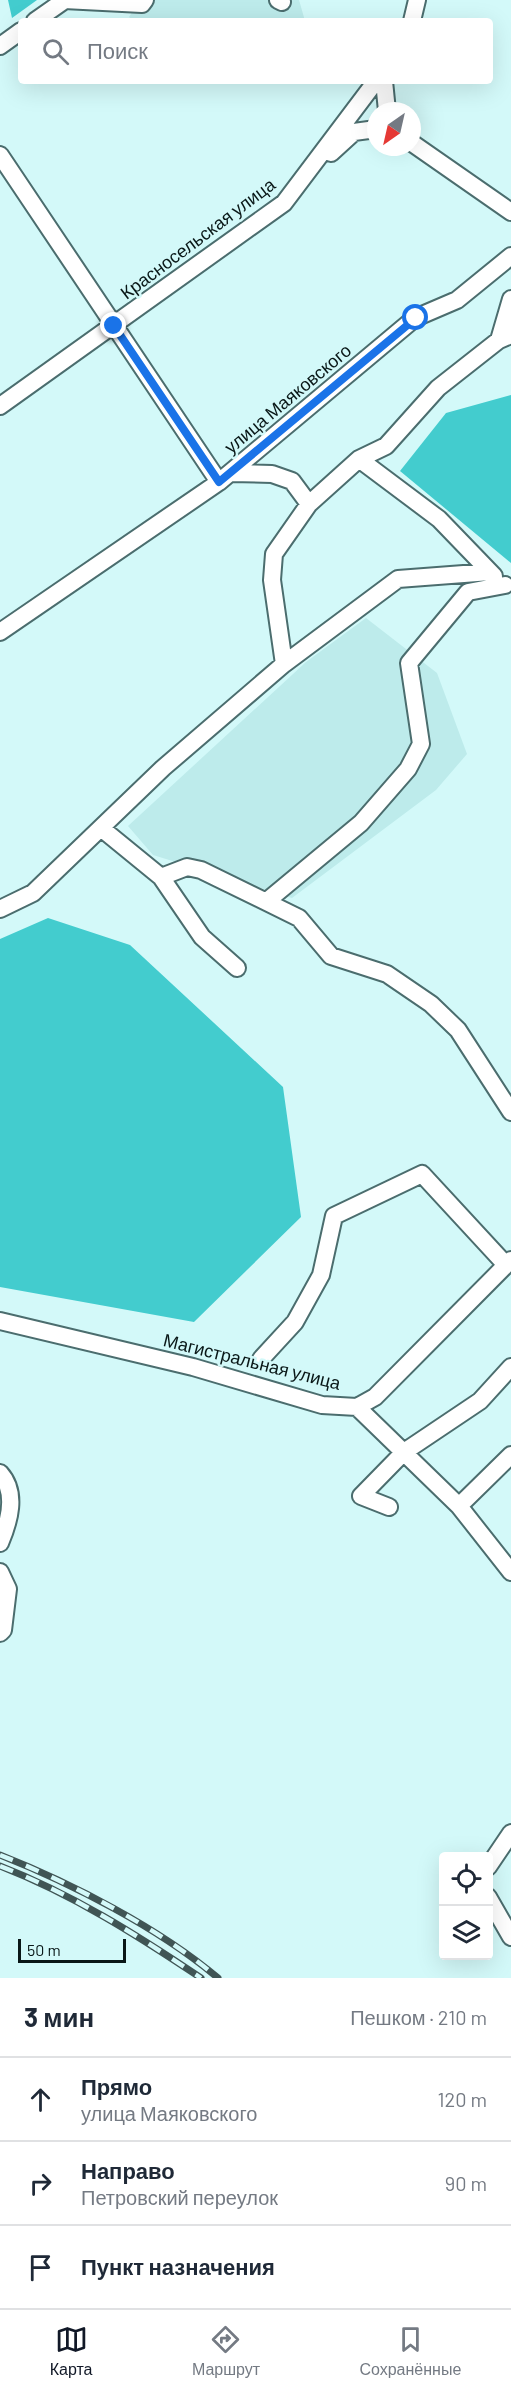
<!DOCTYPE html>
<html lang="ru">
<head>
<meta charset="utf-8">
<style>
	body { margin:0; font-family:Barlow,sans-serif; background:#f2f2f3; color:#1f2937 }
	.controls { position:absolute; right:18px; bottom:18px; display:grid; overflow:hidden; border-radius:6px; box-shadow:0 6px 24px #0002 }
	.controls button { width:54px; height:54px; display:grid; place-items:center; padding:0; border:0; border-bottom:2px solid #e0e1e3; background:#fff; color:#1f2937; font:30px sans-serif }
	.compass { position:absolute; left:367px; top:102px; width:54px; height:54px; border-radius:50%; background:#fff; box-shadow:0 6px 24px #0002; rotate:214deg }
	.scale { position:absolute; left:18px; bottom:15px; width:108px; box-sizing:border-box; padding-left:6px; border:3px solid #091717; border-top:0; font-size:16px; line-height:21px; white-space:nowrap; color:#091717; -webkit-text-stroke:4px #d3f9f9; paint-order:stroke }
	.stop { position:absolute; width:18px; height:18px; margin:-14px; border:4px solid #1a73e8; border-radius:50%; background:#fff }
	.stop.end { background:#1a73e8; border-color:#fff; box-shadow:0 2px 6px #0008 }
	.list { margin:0; padding:0; list-style:none }
	h2 { display:flex; justify-content:space-between; align-items:center; height:78px; margin:0; padding:0 24px; font-size:26px }
	h2 small { font-size:20px; font-weight:400; color:#747a83 }
	.list li { display:grid; grid-template-columns:39px 1fr auto; gap:18px; align-items:center; box-sizing:border-box; height:84px; padding:0 24px; border-top:2px solid #e0e1e3 }
	.list b { display:block; font-size:22px; white-space:nowrap }
	.list p { margin:0; font-size:20px; white-space:nowrap; color:#747a83 }
	.list em { font-size:20px; font-style:normal; color:#747a83 }
	.icon { flex:none; width:33px; height:33px; fill:none; stroke:currentColor; stroke-width:2; stroke-linecap:round; stroke-linejoin:round }
	.map { position:relative; flex:none; width:511px; height:1978px; overflow:hidden }
	.search { position:absolute; background:#fff; box-shadow:0 6px 24px #0002; left:18px; right:18px; top:18px; height:66px; display:flex; align-items:center; gap:15px; box-sizing:border-box; padding:0 21px; border-radius:6px; color:#747a83; font-size:22px }
	.sheet { height:330px; background:#fff }
	nav { display:flex; justify-content:space-around; align-items:center; box-sizing:border-box; height:84px; border-top:2px solid #e0e1e3; background:#fff; font-size:16px; color:#747a83 }
	nav a { display:grid; justify-items:center; gap:3px }
	nav .on { color:#111827 }
	.map>svg:first-child { display:block }
	.built { fill:#bdebeb }
	.forest { fill:#43ccce }
	.lines { fill:none; stroke-linecap:round; stroke-linejoin:round }
	.minor-casing { stroke:#4b6d6e; stroke-width:20 }
	.minor { stroke:#fff; stroke-width:16 }
	.rail-casing { stroke:#405555; stroke-width:7 }
	.rail { stroke:#d3f9f9; stroke-width:4.5; stroke-dasharray:14; stroke-linecap:butt }
	.route { stroke:#1a73e8; stroke-width:8 }
	.labels { text-anchor:middle; stroke-width:5; stroke-linejoin:round; paint-order:stroke }
	.street-label { font-size:18px; fill:#091717; stroke:#d3f9f9 }
</style>
</head>
<body>
<div class="map">
<svg width="511" height="1978" viewBox="0 0 511 1978">
	<rect width="100%" height="100%" fill="#d3f9f9"/>
	<path class="built" d="M140,0H299L305,21H134L129,17Z
		M366,618L437,673L467,754L436,790L292,898L153,855L128,826L306,662Z"/>
	<path class="forest" d="M8,0H37L12,18Z
		M511,395V563L400,471L446,413Z
		M48,918L130,945L283,1087L301,1217L194,1322L0,1287V939Z"/>
	<g class="lines">
		<defs>
			<path id="minor" d="M64,0L142,4L145,0
				M278,0L282,2
				M35,21L65,0
				M412,21L417,0
				M0,46L21,31
				M384,81L387,111
				M412,143L511,212
				M331,153L354,132L376,129
				M0,155L219,482
				M499,340L511,299
				M0,406L284,203L376,81
				M359,459L439,519L494,576
				M309,504L359,459L386,446L438,388L499,340L511,335
				M0,632L219,482L415,318L457,300L511,256
				M284,664L398,579L490,572
				M101,828L161,877L187,867L201,870L299,918L331,956L387,974L431,1004L458,1030L511,1112
				M161,877L202,937L237,968
				M267,901L361,823L408,769L421,744L409,663L468,592L505,585
				M0,909L33,893L163,768L284,664L272,580L274,554L309,504L292,481L272,474L230,473
				M0,1321L193,1367L322,1405L357,1407L375,1397L511,1260
				M261,1359L295,1322L321,1275L334,1216L422,1174L506,1265
				M357,1407L459,1506
				M511,1455L459,1506L511,1572
				M0,1473C18,1493 9,1522 0,1543
				M389,1507L361,1496L404,1452L480,1401L511,1367
				M0,1572L8,1589L3,1630L0,1633
				M488,1867L511,1833
				M488,1897L511,1937"/>
		</defs>
		<use href="#minor" class="minor-casing"/>
		<use href="#minor" class="minor"/>
		<defs>
			<path id="rail" d="M0,1855C71,1883 159,1928 218,1978
				M0,1866C72,1894 137,1935 201,1978"/>
		</defs>
		<use href="#rail" class="rail-casing"/>
		<use href="#rail" class="rail"/>
	</g>
	<g class="lines">
		<path class="route" d="M114,326L219,482L416,318"/>
	</g>
	<g class="labels">
		<g class="street-label">
			<text transform="translate(198 239) rotate(-37)" y="6">Красносельская улица</text>
			<text transform="translate(288 399) rotate(-40)" y="6">улица Маяковского</text>
			<text transform="translate(252 1362) rotate(14)" y="6">Магистральная улица</text>
		</g>
	</g>
</svg>
<div class="controls">
<button><svg class="icon" aria-label="locate" viewBox="0 0 24 24"><circle cx="12" cy="12" r="6"/><path d="M12 2v4M12 18v4M2 12h4M18 12h4"/></svg></button>
<button><svg class="icon" aria-label="layers" viewBox="0 0 24 24"><path d="M12 4l9 5-9 5-9-5zM3 14l9 5 9-5"/></svg></button>
</div>
<svg class="compass" viewBox="-18 -18 36 36"><path d="M0-13l5 13h-10z" fill="#e53935"/><path d="M0 13l5-13h-10z" fill="#747a83"/></svg>
<div class="scale">50 m</div>
<div class="stop" style="left:416px;top:318px"></div>
<div class="stop end" style="left:114px;top:326px"></div>
<div class="search"><svg class="icon" aria-label="search" viewBox="0 0 24 24"><circle cx="10" cy="10" r="6"/><path d="M15 15l6 6"/></svg>Поиск</div>
</div>
<section class="sheet">
<h2>3 мин<small>Пешком · 210 m</small></h2>
<ul class="list">
<li><svg class="icon" aria-label="ahead" viewBox="0 0 24 24"><path d="M12 20V5M6 11l6-6 6 6"/></svg><div><b>Прямо</b><p>улица Маяковского</p></div><em>120 m</em></li>
<li><svg class="icon" aria-label="right" viewBox="0 0 24 24"><path d="M7 20v-9h11M14 6l5 5-5 5"/></svg><div><b>Направо</b><p>Петровский переулок</p></div><em>90 m</em></li>
<li><svg class="icon" aria-label="arrive" viewBox="0 0 24 24"><path d="M6 21V4h12l-3 4 3 4H6"/></svg><div><b>Пункт назначения</b></div></li>
</ul>
</section>
<nav>
<a class="on"><svg class="icon" aria-label="map" viewBox="0 0 24 24"><path d="M3 6l6-2 6 2 6-2v14l-6 2-6-2-6 2zM9 4v14M15 6v14"/></svg>Карта</a>
<a><svg class="icon" aria-label="directions" viewBox="0 0 24 24"><path d="M12 3l9 9-9 9-9-9zM9 14v-3h6M13 9l2 2-2 2"/></svg>Маршрут</a>
<a><svg class="icon" aria-label="saved" viewBox="0 0 24 24"><path d="M7 4h10v16l-5-4-5 4z"/></svg>Сохранённые</a>
</nav>
</body>
</html>
